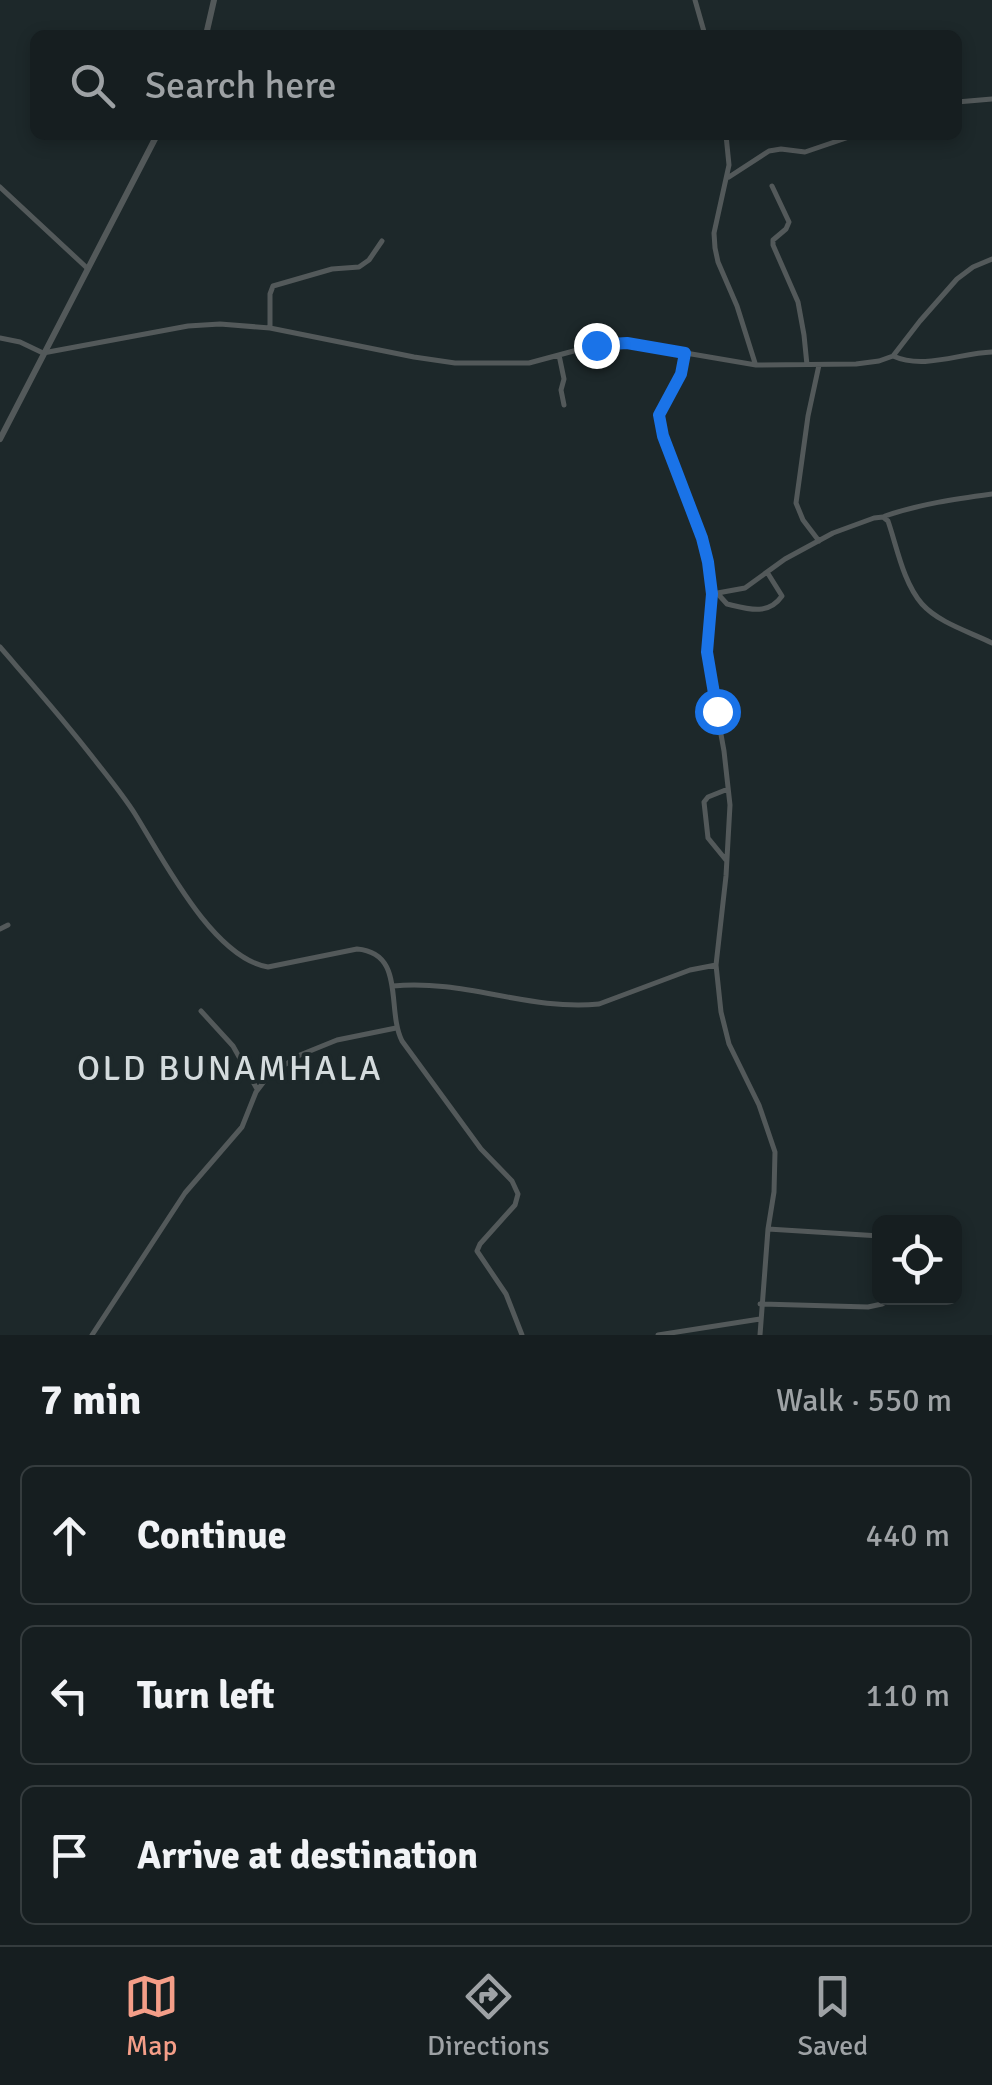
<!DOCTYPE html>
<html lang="en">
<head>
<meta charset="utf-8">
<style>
	body { margin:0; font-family:Signika,sans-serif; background:#1f2729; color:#f1f3f6 }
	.controls { position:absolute; right:30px; bottom:30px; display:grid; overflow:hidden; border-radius:15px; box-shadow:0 5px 15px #0003 }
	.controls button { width:90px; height:90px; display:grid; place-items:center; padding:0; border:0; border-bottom:2px solid #353c3e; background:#161e20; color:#f1f3f6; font:50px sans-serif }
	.stop { position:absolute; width:30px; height:30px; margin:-22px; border:8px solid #1a73e8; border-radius:50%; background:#fff }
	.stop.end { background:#1a73e8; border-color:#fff; box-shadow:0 2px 10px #0008 }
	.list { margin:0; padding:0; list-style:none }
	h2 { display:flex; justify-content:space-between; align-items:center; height:130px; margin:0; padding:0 40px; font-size:42px }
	h2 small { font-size:32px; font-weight:400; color:#9ea2a5 }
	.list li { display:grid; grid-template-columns:65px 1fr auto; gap:30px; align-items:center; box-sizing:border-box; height:140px; margin:0 20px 20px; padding:0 20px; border:2px solid #353c3e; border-radius:15px }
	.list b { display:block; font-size:38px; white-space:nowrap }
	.list em { font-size:32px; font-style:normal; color:#9ea2a5 }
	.icon { flex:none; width:55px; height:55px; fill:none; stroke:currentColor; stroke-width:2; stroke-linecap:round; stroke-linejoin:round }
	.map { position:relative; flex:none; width:992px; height:1335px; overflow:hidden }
	.search { position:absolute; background:#161e20; box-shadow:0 5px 15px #0003; left:30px; right:30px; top:30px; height:110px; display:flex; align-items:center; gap:25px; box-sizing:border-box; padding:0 35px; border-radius:15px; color:#9ea2a5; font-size:38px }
	.sheet { height:610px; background:#161e20 }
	nav { display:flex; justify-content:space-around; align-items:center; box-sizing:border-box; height:140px; border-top:2px solid #353c3e; background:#161e20; font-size:28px; color:#9ea2a5 }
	nav a { display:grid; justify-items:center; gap:5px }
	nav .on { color:#f49e88 }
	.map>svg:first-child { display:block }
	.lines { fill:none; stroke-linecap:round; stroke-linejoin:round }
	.minor { stroke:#53595a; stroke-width:5 }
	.tertiary { stroke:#53595a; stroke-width:6 }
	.route { stroke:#1a73e8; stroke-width:12 }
	.labels { text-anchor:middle; stroke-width:8; stroke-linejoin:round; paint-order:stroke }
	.quarter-label { font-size:35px; letter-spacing:2.5px; fill:#d4dbdd; stroke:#1d282a }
</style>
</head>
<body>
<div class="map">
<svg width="992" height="1335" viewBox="0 0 992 1335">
	<rect width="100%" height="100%" fill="#1d282a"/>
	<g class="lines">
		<path class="minor" d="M695,0L705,35
			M957,102L992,99
			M726,135L729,165L714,233L715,248L718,262L737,306L755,363
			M729,177L769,151L781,149L805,152L855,135
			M772,186L789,222L786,229L773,240V245L798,302L804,335L807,365
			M0,187L87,268
			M270,328V294L273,286L332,269L359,267L369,260L382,241
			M0,338L20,342L43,353L188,326L220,324L270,328L414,357L455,363H529L596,345L627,343L756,365L856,364L879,361L893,356L920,321L957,279L973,267L992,259
			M685,353L681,374L659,415L663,435L702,539L712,594L708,663L724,751L730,805L726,876L716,965L721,1012L729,1044L759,1105L775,1152L774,1192L768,1229L760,1335
			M559,355L564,379L561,390L564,405
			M893,356C924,370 960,353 992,352
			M885,516C920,504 955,499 992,494
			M819,541L803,520L796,503L808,416L819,365
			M712,594L745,588L785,559L833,533L874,518L883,517L888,521C897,547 903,582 922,604C939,623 970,632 992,643
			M718,594L727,604C748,609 768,616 782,596L767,572
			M0,647C32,684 64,720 94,759C108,777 123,795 135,814C163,859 213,958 268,967L357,949C406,953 386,1009 402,1041L481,1149L512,1181L518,1194L515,1205L480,1244L477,1251L506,1294L522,1335
			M726,860L708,838L704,802L708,797L728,789
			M0,929L8,925
			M393,986C465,979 528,1011 599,1004L690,970L716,965
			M201,1011L233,1046L257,1089
			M768,1229L880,1236
			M760,1304L868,1307L882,1304L892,1298
			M92,1335L185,1193L242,1127L256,1092L269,1075L300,1055L337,1040L396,1028
			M658,1335L760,1319"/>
		<path class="tertiary" d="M206,35L214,0
			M0,439L157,135"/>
	</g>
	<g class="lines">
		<path class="route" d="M596,345L627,343L685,353L681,374L659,415L663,436L702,538L708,562L712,594L707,652L717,711"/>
	</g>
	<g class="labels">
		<g class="quarter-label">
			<text x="230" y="1080">OLD BUNAMHALA</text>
		</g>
	</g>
</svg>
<div class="controls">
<button><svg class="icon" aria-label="locate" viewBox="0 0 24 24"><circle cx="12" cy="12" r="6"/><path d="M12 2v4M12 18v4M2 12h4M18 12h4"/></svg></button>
</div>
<div class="stop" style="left:717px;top:711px"></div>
<div class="stop end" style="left:596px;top:345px"></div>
<div class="search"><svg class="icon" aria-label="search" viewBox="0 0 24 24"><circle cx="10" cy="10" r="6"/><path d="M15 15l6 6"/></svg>Search here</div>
</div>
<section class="sheet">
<h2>7 min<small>Walk · 550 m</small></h2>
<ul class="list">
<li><svg class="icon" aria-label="ahead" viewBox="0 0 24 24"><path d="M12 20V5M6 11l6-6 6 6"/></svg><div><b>Continue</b></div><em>440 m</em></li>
<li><svg class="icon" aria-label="left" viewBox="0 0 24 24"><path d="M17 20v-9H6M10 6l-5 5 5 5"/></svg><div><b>Turn left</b></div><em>110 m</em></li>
<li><svg class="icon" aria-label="arrive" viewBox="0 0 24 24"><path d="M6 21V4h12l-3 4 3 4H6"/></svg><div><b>Arrive at destination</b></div></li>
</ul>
</section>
<nav>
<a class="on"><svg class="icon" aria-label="map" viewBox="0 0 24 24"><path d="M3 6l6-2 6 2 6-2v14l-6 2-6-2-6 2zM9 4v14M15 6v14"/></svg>Map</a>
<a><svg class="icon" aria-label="directions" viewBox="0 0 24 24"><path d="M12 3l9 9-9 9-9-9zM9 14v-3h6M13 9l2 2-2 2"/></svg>Directions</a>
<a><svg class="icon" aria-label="saved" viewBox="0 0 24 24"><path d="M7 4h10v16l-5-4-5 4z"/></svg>Saved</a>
</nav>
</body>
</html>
